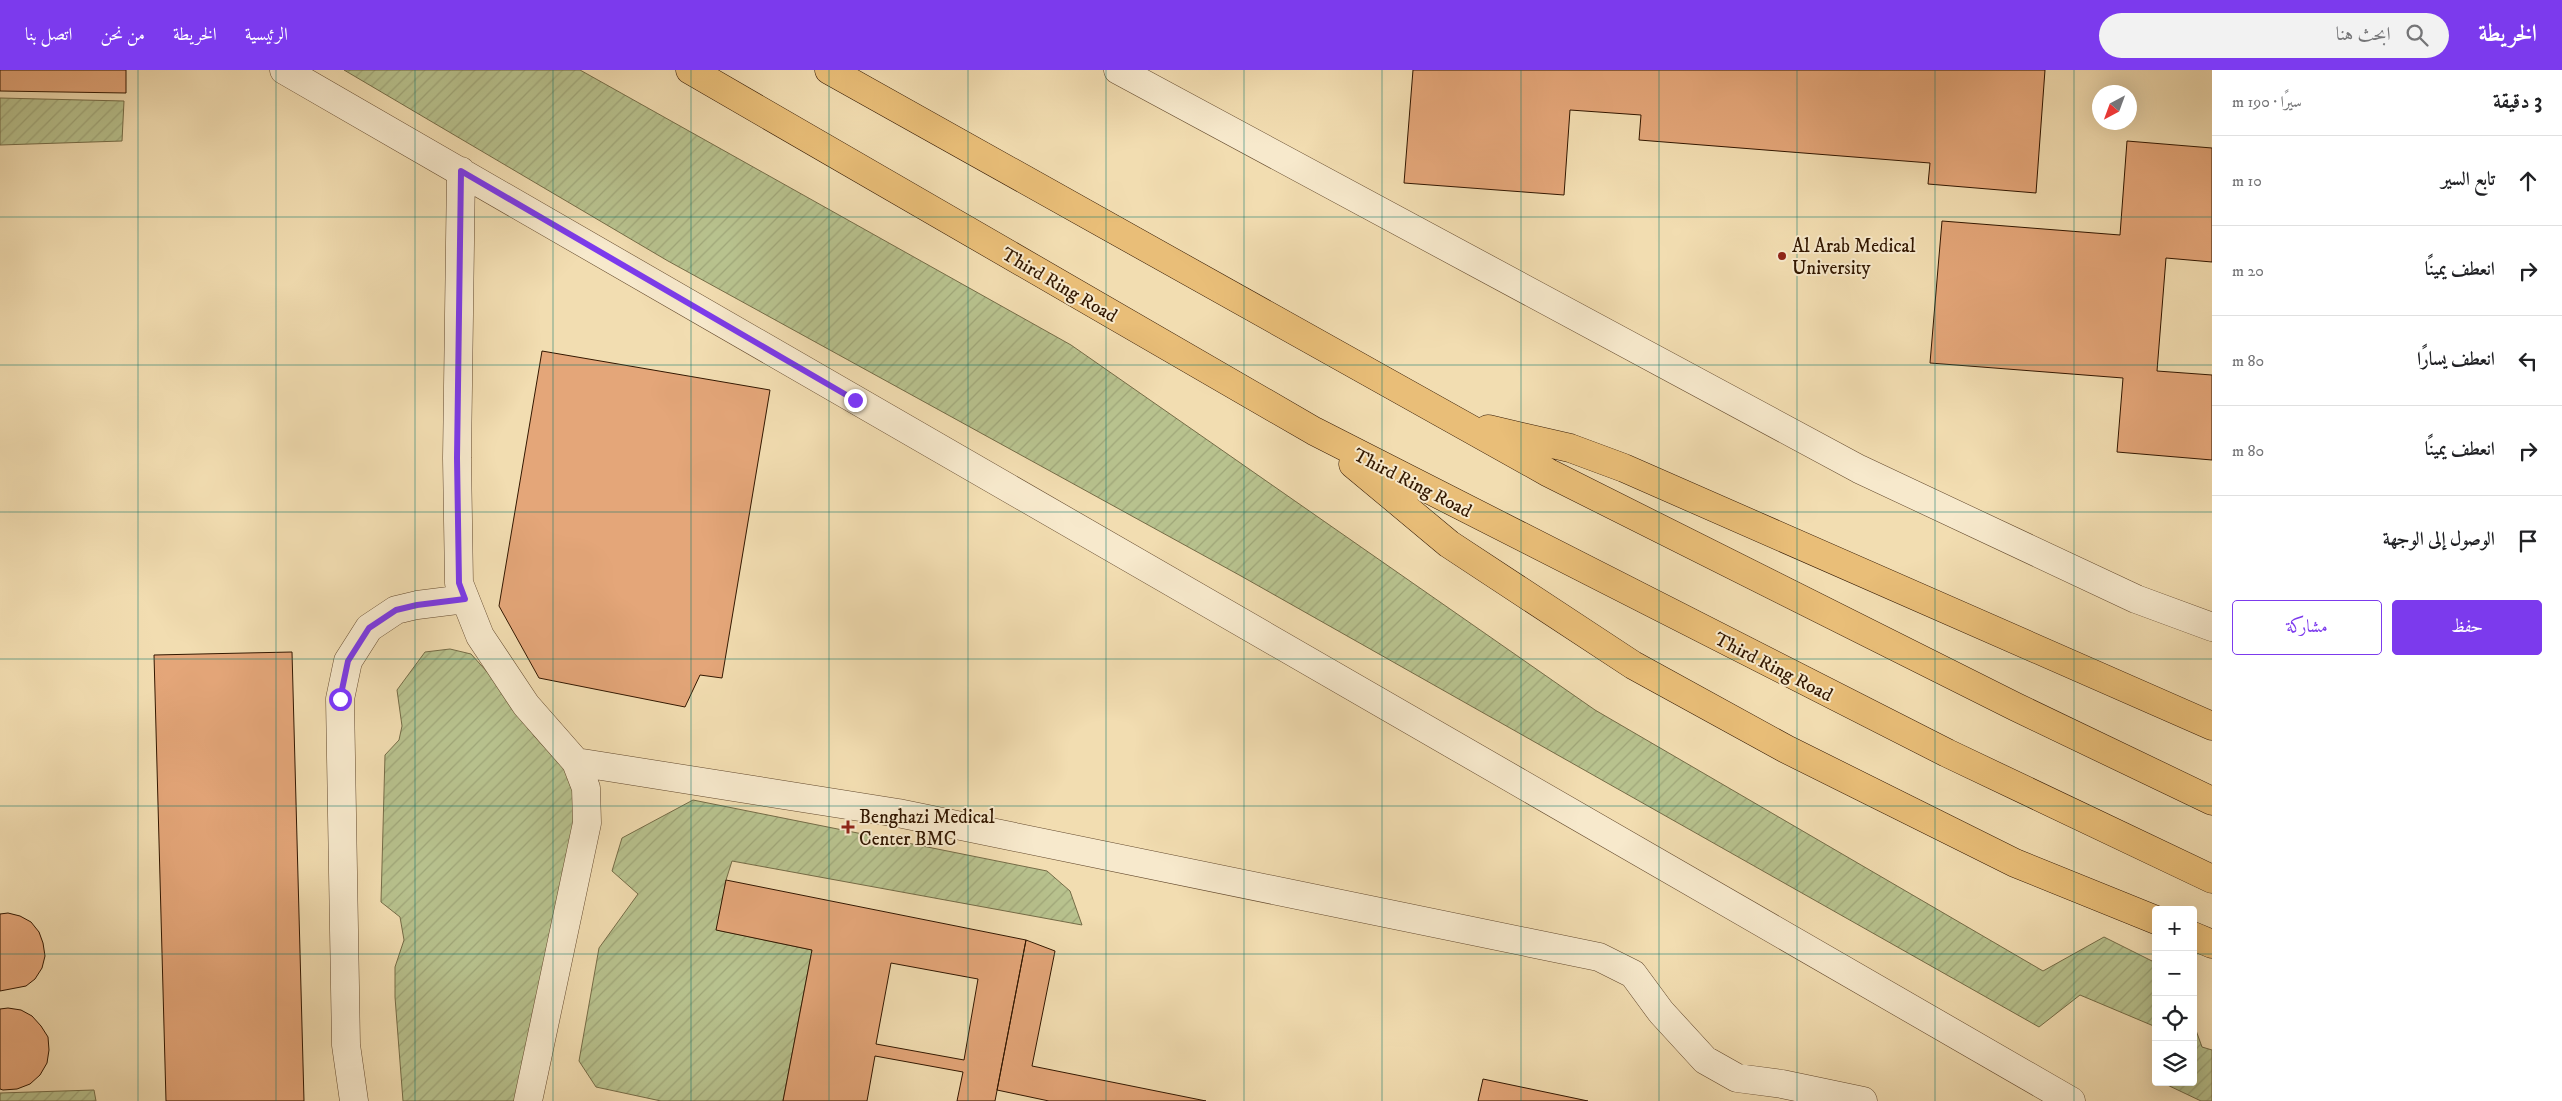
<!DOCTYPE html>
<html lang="ar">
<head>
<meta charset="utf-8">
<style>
	body { margin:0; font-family:"IM FELL DW Pica",Amiri,serif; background:#f2f2f2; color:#202124; direction:rtl }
	.controls { position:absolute; right:15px; bottom:15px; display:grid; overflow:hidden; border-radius:5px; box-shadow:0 5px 20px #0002 }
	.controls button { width:45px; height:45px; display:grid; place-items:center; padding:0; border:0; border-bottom:1px solid #e0e0e0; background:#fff; color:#202124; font:25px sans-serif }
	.compass { position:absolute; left:2092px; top:15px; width:45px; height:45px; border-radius:50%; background:#fff; box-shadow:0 5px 20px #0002; rotate:221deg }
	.stop { position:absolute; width:15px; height:15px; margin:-11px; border:4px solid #7c3aed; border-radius:50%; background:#fff }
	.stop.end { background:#7c3aed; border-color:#fff; box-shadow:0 1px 5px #0008 }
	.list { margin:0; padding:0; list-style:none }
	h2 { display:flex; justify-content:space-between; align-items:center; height:65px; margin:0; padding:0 20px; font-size:21px }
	h2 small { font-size:16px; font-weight:400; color:#757577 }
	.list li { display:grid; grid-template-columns:32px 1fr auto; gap:15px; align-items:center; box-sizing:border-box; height:90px; padding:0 20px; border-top:1px solid #e0e0e0 }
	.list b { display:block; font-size:19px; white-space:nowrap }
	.list em { font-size:16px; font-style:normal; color:#757577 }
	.actions { display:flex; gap:10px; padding:15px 20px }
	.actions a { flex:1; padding:11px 0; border:1px solid #7c3aed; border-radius:5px; text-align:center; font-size:18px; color:#7c3aed }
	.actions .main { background:#7c3aed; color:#fff }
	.icon { flex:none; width:28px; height:28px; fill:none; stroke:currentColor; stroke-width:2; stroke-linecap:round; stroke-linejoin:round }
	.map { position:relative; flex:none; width:2212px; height:1031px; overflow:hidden; direction:ltr }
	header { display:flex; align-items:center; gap:30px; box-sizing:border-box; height:70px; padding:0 25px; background:#7c3aed; color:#fff }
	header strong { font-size:24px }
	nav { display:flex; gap:28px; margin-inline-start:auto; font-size:18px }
	.search { width:350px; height:45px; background:#f2f2f2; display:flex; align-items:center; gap:12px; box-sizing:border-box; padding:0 18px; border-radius:28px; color:#757577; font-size:19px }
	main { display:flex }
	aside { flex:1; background:#fff }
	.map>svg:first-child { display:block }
	.garden { fill:url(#garden-furrows); stroke:#756c47 }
	.building { fill:#e4a679; stroke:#321700; fill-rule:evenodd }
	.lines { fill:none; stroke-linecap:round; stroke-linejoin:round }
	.minor-casing { stroke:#62482c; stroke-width:29 }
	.highway-casing { stroke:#321700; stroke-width:29 }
	.minor { stroke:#f7e9cc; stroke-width:28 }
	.highway { stroke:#e9be78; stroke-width:28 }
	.route { stroke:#7c3aed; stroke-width:6 }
	.grid { fill:none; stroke:#0f766e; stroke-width:1; stroke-opacity:0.55 }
	.poi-dot { fill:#8f2418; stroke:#f7e9cc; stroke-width:2 }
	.labels { text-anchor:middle; stroke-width:4; stroke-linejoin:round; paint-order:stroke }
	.poi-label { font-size:19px; fill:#321700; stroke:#f7e9cc; text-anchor:start }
	.street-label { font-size:19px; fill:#321700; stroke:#f7e9cc }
</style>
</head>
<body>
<header>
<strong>الخريطة</strong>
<div class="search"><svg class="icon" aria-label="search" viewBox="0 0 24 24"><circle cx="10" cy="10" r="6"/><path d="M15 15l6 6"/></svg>ابحث هنا</div>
<nav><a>الرئيسية</a><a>الخريطة</a><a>من نحن</a><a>اتصل بنا</a></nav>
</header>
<main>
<aside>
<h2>3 دقيقة<small>سيرًا · 190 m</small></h2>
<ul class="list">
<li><svg class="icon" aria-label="ahead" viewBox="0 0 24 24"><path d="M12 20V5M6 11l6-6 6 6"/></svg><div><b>تابع السير</b></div><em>10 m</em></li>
<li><svg class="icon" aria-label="right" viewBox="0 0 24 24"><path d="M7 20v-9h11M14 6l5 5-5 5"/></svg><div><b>انعطف يمينًا</b></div><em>20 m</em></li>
<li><svg class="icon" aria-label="left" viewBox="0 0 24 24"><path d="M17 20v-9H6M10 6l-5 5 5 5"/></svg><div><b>انعطف يسارًا</b></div><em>80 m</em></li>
<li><svg class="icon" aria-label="right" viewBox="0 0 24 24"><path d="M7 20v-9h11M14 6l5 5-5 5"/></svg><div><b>انعطف يمينًا</b></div><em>80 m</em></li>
<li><svg class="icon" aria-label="arrive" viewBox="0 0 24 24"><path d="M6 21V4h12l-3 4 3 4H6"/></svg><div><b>الوصول إلى الوجهة</b></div></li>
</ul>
<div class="actions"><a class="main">حفظ</a><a>مشاركة</a></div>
</aside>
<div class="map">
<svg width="2212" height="1031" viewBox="0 0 2212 1031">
	<defs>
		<pattern id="garden-furrows" width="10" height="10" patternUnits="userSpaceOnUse" patternTransform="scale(1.25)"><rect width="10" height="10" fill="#b8c28e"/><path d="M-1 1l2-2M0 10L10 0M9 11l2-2" fill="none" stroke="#9fa679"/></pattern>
	</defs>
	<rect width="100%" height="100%" fill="#f2ddb1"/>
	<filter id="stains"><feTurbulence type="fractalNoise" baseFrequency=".004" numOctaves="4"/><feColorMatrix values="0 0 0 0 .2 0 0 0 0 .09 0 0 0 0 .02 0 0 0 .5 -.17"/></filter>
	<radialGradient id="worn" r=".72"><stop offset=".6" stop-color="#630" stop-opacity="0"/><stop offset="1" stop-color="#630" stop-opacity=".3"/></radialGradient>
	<path class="garden" d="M344,0H580L1071,275L1595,640L2043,901L2104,867L2156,893V957L2080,925L2039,957L1241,506L668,191Z
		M0,28L124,31L122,71L0,75Z
		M450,579L471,584L489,604L535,667L575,709L578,739L521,1031H403L395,927V897L404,870L400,847L381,832L385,685L399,670L402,656L397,620L425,582Z
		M693,730L1047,801L1070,821L1082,855L732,791L726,810L717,860L812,880L783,1031H661L596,1017L579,991L599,878L638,824L612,801L622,768Z
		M2193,952L2202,977L2212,980V1031H2201L2161,1012H2193Z
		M94,1020L96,1031H0V1023Z"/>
	<path class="building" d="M0,0H126V23L0,21Z
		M1413,0H2045L2036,123L1928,114L1930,93L1639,70L1641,45L1570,40L1564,125L1404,113Z
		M2127,71L2212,78V192L2166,188L2157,301L2212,305V390L2117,382L2123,308L1930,293L1942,151L2120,165Z
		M542,281L770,320L722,608L700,605L685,637L539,608L499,536Z
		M292,582L304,1031H166L154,585Z
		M726,810L1026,870L995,1031H957L963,1002L875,986L867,1031H783L812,880L716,860ZM891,893L978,909L964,990L876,974Z
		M8,843L20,846L31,852L39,862L43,873L45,886L42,898L35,909L26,916L0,921V844Z
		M1026,870L1055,881L1032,996L1206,1031H1049L997,1020Z
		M8,938L21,940L32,946L41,956L48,967L49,980L47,993L40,1005L30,1014L17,1019L3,1020L0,1019V939Z
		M1483,1009L1588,1031H1478Z"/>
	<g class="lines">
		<defs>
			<path id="minor" d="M284,0L2071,1031
				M1118,0L1859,399L2136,529L2212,557
				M461,101L457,388L459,513L480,566L526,635L576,692L586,718L587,753L528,1031
				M576,692L898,743L1599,887L1633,904L1661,942L1705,990L1737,1008L1782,1014L1863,1031
				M354,1031L346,975L340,629L348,591L369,558L396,540L417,535L465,529"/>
			<path id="highway" d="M690,0L1314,361L1947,683L2212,809
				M829,0L1549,403L2016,637L2212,731
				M1488,359L1570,378L1624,398L2212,656
				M1353,394L1449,474L1633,595L1786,679L2015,793L2156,850
				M2193,866L2212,874"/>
		</defs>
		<use href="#minor" class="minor-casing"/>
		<use href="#highway" class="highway-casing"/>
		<use href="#minor" class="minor"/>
		<use href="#highway" class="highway"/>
	</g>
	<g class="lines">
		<path class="route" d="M340,629L348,591L369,558L396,540L417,535L465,529L459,513L457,388L461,101L855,330"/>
	</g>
	<path class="grid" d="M138,0V1031M276,0V1031M415,0V1031M553,0V1031M691,0V1031M829,0V1031M968,0V1031M1106,0V1031M1244,0V1031M1382,0V1031M1521,0V1031M1659,0V1031M1797,0V1031M1935,0V1031M2074,0V1031M0,147H2212M0,295H2212M0,442H2212M0,589H2212M0,736H2212M0,884H2156M2193,884H2212"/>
	<g class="poi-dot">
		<circle cx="1782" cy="186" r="5"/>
		<path d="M845.5 749.5h5v5h5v5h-5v5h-5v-5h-5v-5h5z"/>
	</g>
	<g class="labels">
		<g class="poi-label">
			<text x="1792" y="182">Al Arab Medical<tspan x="1792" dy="22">University</tspan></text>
			<text x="859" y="753">Benghazi Medical<tspan x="859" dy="22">Center BMC</tspan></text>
		</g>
		<g class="street-label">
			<text transform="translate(1060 214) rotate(30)" y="7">Third Ring Road</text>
			<text transform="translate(1413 412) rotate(27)" y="7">Third Ring Road</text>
			<text transform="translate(1774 596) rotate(27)" y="7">Third Ring Road</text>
		</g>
	</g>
	<rect width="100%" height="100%" filter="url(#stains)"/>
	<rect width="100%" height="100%" fill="url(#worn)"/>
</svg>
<div class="controls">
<button>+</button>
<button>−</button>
<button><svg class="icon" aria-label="locate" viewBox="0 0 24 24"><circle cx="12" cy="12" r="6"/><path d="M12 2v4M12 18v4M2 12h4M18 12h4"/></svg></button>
<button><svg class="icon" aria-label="layers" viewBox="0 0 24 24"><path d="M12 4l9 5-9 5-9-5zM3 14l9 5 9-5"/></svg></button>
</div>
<svg class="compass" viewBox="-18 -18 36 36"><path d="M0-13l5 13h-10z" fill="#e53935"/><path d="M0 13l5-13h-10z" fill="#757577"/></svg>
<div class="stop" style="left:340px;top:629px"></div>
<div class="stop end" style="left:855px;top:330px"></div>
</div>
</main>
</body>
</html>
